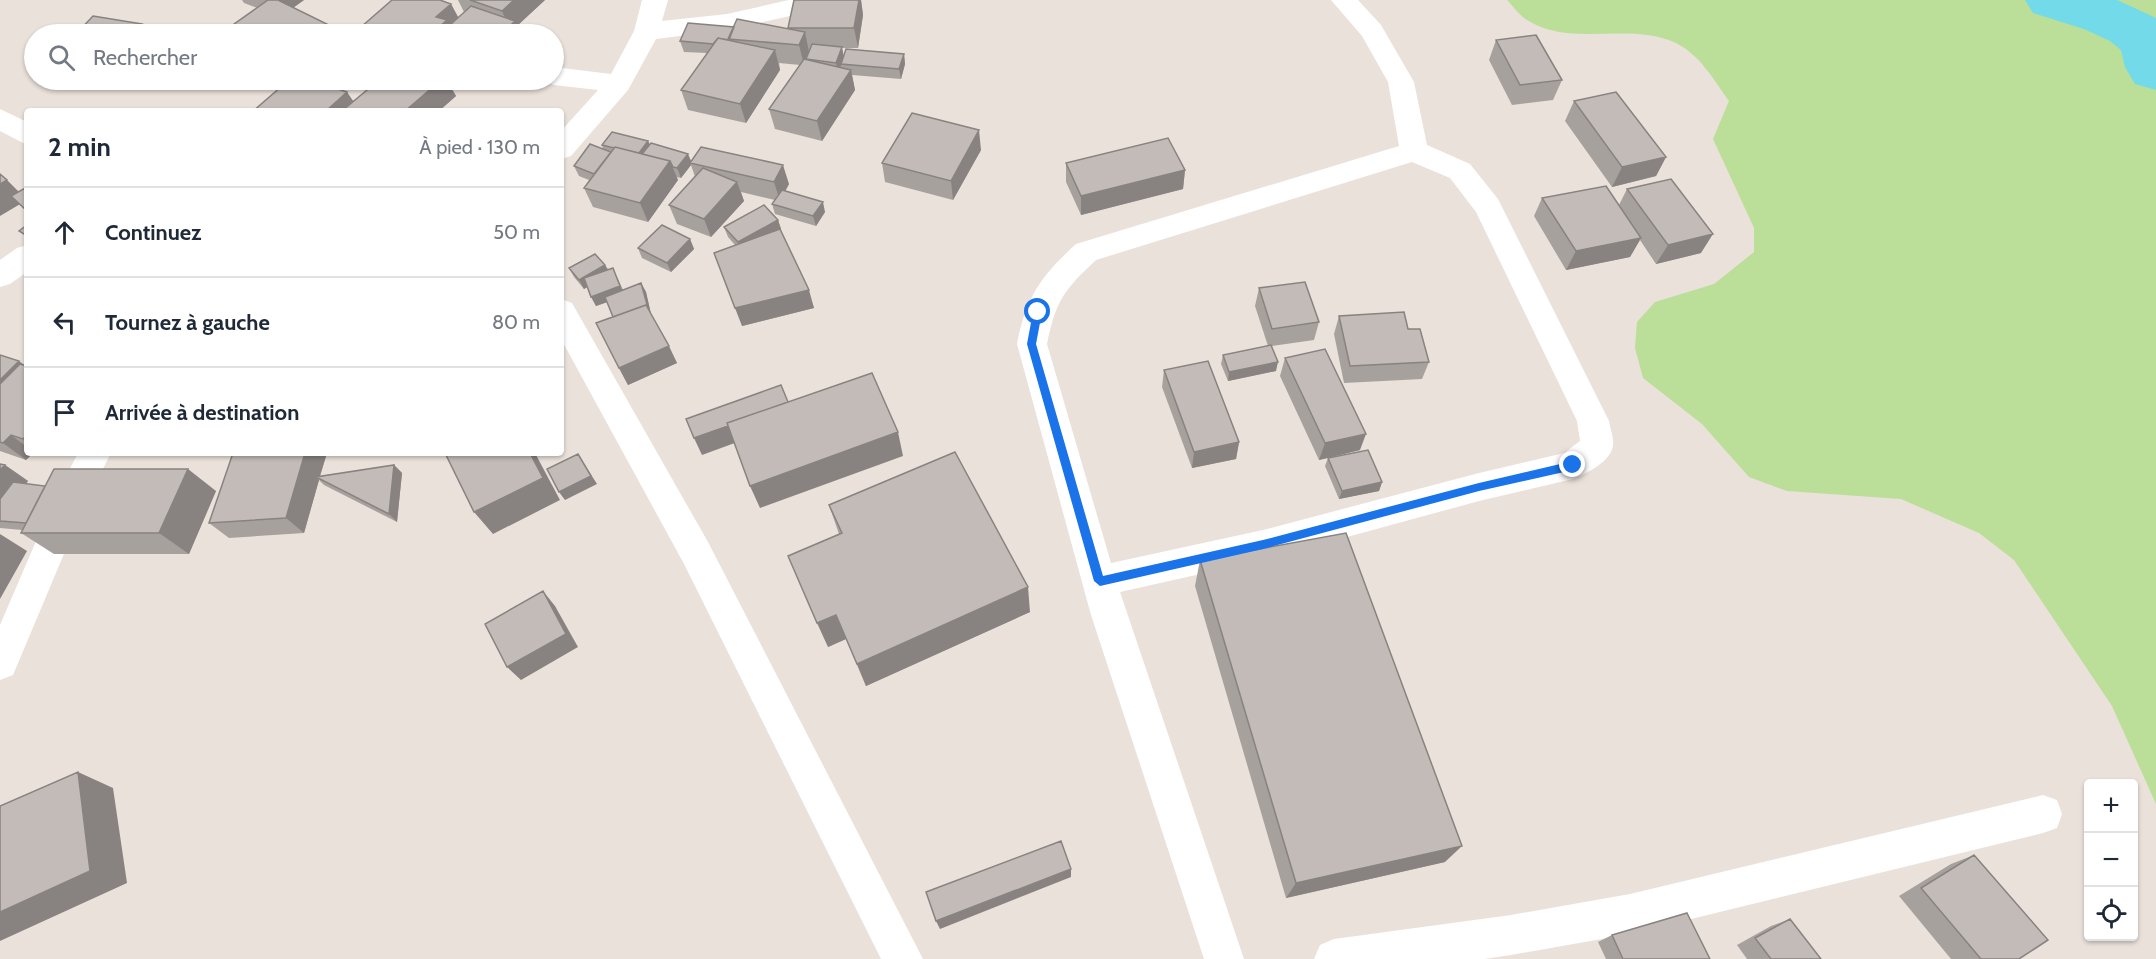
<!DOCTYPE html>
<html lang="fr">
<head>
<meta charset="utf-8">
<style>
	body { margin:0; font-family:Cabin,sans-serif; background:#f6f6f7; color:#1f2937 }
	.controls { position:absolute; right:18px; bottom:18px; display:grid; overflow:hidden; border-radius:6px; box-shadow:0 2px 4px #0004 }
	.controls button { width:54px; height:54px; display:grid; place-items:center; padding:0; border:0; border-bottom:2px solid #e0e1e3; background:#fff; color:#1f2937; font:30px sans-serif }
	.stop { position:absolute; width:18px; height:18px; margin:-14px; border:4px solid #1a73e8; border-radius:50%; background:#fff }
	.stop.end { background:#1a73e8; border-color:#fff; box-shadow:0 2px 6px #0008 }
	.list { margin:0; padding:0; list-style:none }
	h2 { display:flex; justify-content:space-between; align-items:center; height:78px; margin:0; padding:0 24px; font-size:26px }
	h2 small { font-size:20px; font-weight:400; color:#747a83 }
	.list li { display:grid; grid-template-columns:39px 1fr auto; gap:18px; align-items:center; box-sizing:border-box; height:90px; padding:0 24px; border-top:2px solid #e0e1e3 }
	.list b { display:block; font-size:22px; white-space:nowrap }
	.list em { font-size:20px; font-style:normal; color:#747a83 }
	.icon { flex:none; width:33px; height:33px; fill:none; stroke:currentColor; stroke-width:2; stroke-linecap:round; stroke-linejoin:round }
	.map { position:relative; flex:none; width:2156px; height:959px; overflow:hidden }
	.search { position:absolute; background:#fff; box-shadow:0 2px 4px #0004; left:24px; top:24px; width:540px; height:66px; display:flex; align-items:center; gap:15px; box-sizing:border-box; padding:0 21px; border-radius:33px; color:#747a83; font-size:22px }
	.panel { position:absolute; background:#fff; box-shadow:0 2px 4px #0004; left:24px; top:108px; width:540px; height:348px; border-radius:6px }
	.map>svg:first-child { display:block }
	.green { fill:#bbde99 }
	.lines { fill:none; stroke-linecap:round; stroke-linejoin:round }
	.river { fill:#72dae8; fill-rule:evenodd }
	.minor { fill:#fff; fill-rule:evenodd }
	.wall { fill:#a7a19d }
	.shaded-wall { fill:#888380 }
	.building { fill:#c2bbb7; stroke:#888380; stroke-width:1.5 }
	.route { fill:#1a73e8 }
</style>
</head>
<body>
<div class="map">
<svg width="2156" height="959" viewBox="0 0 2156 959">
	<rect width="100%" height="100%" fill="#eae1da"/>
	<path class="green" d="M1507,0H2156V804L2112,706L2014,560L1979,533L1901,499L1787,491L1749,477L1702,424L1643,378L1635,348L1637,322L1655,302L1714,284L1754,252V228L1713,139L1729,101C1714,80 1700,55 1676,43C1630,21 1571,48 1527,20C1519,15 1513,6 1507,0Z"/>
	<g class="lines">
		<path class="river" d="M2025,0H2117L2156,18V90L2135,84L2125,67L2121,50L2110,41L2084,29L2033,13Z"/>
		<path class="minor" d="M642,0H668L662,21L727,14L789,0H854L850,6L808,12L727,30L656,39L628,90L571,156L561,159V131L598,90L554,85L543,80H554V67L611,74L634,31Z
			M1331,0H1358L1381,25L1414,82L1427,145L1470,164L1498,199L1609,421C1610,428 1614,438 1613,445C1612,461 1586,474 1573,479L1479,501L1263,560L1120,592L1244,959H1204L1091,615L1017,344C1026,297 1041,276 1076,244L1399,146L1388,82L1362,36ZM1412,162L1450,178L1476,212L1577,421L1580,441L1564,453L1479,473L1263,530L1111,563L1047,344C1056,300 1064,290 1096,260Z
			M0,109L27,122V145L0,131Z
			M27,245V272L10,284L0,287V260L17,248Z
			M561,299L572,303L708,542L923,959H881L684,564L561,339Z
			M78,453H111L85,504L13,675L0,680V625L52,504Z
			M2043,795L2057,800L2062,814L2057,828L2043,833L1630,934L1511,955L1484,959H1314L1320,945L1334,939L1511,915L1630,894Z"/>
	</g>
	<path class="wall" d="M242,0H304L293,8L346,34H220L257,8L244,3Z
		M458,0H545L518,25L522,34H353L451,4L458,18L464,12Z
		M794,0H861L863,15L858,48H842L843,56L904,54L905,64L901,79L852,75L855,90L822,141L775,129L769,109L800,65L779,63L780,70L746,123L688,110L681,90L707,53L684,52L680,41L734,27L788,29Z
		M1496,40L1562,80L1553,100L1512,105L1489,60Z
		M280,80H324L320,82L353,101L379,80H485L475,90L447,80L456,96L439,111H253L286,82Z
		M1574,101L1666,157L1656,176L1612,187L1565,121Z
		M648,141L650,144L691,161L789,184L785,191L825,212L816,226L775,214L772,204L775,200L741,192L744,201L711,237L677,224L669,205L695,177L691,165L681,178L676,177L678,180L648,222L593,207L584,188L589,180L579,176L574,166L603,149L602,145Z
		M981,150L953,200L885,182L882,163Z
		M1066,163L1185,170L1183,189L1081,215L1066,182Z
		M1627,189L1701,253L1656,264L1640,240L1630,257L1566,270L1534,216L1542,198L1619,205Z
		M778,220L781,229V230L814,308L742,326L735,245L728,237L724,227Z
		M690,239L694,249L671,272L642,258L638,248Z
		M605,265L608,269L617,277L623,290L641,283L646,292L651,315L677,363L628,385L619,368L613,317L607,302L596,306L587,287L584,289L574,277L569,268Z
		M1259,288L1319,322L1314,340L1272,346L1276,371L1228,381L1221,364L1223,355L1268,346L1255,306Z
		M1339,316L1408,329L1429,362L1422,379L1344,383L1334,334Z
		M0,355L27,366V453H33L26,460L0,451Z
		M1285,358L1360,450L1319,460L1280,376Z
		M1164,370L1239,442L1236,459L1192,468L1162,387Z
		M233,453H327L320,476L394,465L402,473L397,522L324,485L319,480L304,533L229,538L209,523Z
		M1328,458L1382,482L1379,491L1339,499L1325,466Z
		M0,464L5,465L28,481L26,484L45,486L216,491L189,554H54L21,533L22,530L0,528Z
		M829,505L1030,612L866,686L846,639L828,647L839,534Z
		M1200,560L1445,862L1286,898L1195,586Z
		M1974,855L2019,959H1951L1899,896L1951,864Z
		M1790,919L1821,959H1747L1737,945L1771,926Z
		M1612,935L1710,959H1606L1598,942Z"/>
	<path class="shaded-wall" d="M268,0H304L280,17Z
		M514,0H545L518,25L522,34H501L509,27L502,11Z
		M859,0H861L863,15L858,48L854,28Z
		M451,4L462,24L454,34H431L436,17Z
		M142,24L150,34H131Z
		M805,32L809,52L804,65L799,45Z
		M842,47L844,58L838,73L836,63Z
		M775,50L780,70L746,123L740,104Z
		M904,54L905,64L901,79L899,69Z
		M851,70L855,90L822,141L817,121Z
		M297,80H324L306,93Z
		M441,80H446L456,96L439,111H405Z
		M469,80H485L475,90Z
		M347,92L360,111H326Z
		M979,130L981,150L953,200L951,181Z
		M648,141L652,151L638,154Z
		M688,154L692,163H690L691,165L681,178L677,168Z
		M1666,157L1656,176L1612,187L1622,167Z
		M670,161L678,180L648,222L640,203Z
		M783,165L789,184L780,201L774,182Z
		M1185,170L1183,189L1081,215V196Z
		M7,180L27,200L0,216V184Z
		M737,182L744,201L711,237L704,219Z
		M823,202L825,212L816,226L813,216Z
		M778,220L781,229L742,252L738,242Z
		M1713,234L1701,253L1656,264L1668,245Z
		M1641,238L1630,257L1566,270L1576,251Z
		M690,239L694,249L671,272L667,263Z
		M605,265L610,274L584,289L579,280Z
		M613,268L625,296L596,306L591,297Z
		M641,283L646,292L652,318L648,309Z
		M809,290L814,308L742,326L735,308Z
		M669,346L677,363L628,385L619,368Z
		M19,361L27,367L0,420V380Z
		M1278,362L1276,371L1228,381L1229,372Z
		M789,404L795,421L702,455L694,438Z
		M898,432L903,456L760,508L750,486Z
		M1366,434L1360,450L1319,460L1325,443Z
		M11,435L27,447V453H33L26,460L3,443Z
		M1239,442L1236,459L1192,468L1194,452Z
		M305,453H327L319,479L316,477L319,480L304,533L286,518Z
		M530,453H535L560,500L493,534L474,512Z
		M578,454L597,484L565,500L559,492Z
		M5,465L28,481L0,512V470Z
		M394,465L402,473L397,522L389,514Z
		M188,469L216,491L189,554L159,533Z
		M1382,482L1379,491L1339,499L1342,491Z
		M0,534L27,551L0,599Z
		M1028,587L1030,612L866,686L857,664Z
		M543,591L555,606L578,647L521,680L507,667Z
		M836,615L846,639L828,647L817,623Z
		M78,772L113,788L127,883L0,941V912Z
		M1462,846L1445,862L1286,898L1296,883Z
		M1071,869V877L940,929L936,921Z"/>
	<path class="building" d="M268,0H278L345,33L344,34H220Z
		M392,0H440L451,4L436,17L447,20L431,34H353Z
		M470,0H514L502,11Z
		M794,0H859L854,28H788Z
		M471,6L515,21L501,34H440Z
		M93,16L142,24L131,34H76Z
		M737,19L805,32L799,45L728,39Z
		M688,23L734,27L729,40L718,38L713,44L680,41Z
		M1536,35L1562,80L1520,85L1496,40Z
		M718,38L775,50L740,104L681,90Z
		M812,44L842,47L836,63L806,59Z
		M846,49L904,54L899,69L841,64Z
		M804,59L851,70L817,121L769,109Z
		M289,80H312L347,92L326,111H253Z
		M379,80H441L405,111H342Z
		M1616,92L1666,157L1622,167L1574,101Z
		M912,113L979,130L951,181L882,163Z
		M612,132L648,141L639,153L615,147L614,148L602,145Z
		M1168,138L1185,170L1081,196L1066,163Z
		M651,143L688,154L677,168L673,167L670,161L642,154Z
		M590,144L611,152L594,174L574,166Z
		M615,147L670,161L640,203L584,188Z
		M701,147L783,165L774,182L690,163Z
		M703,168L737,182L704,219L669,205Z
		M0,174L7,180L0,184Z
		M1671,179L1713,234L1668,245L1627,189Z
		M1606,186L1641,238L1576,251L1542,198Z
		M27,187V211L11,196Z
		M782,190L823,202L813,216L772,204Z
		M764,205L778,220L738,242L724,227Z
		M27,225V236L19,231Z
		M662,225L690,239L667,263L638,248Z
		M780,229L809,290L735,308L714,253Z
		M595,254L605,265L579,280L569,268Z
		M613,268L620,286L591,297L584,278Z
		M1305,282L1319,322L1272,329L1259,288Z
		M641,283L648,308L646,305L613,317L605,297Z
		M646,305L669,346L619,368L596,323Z
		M1404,312L1408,329H1420L1429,362L1350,366L1339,316Z
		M1271,345L1278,362L1229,372L1223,355Z
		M1325,349L1366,434L1325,443L1285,358Z
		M0,355L19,361L0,380Z
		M1208,361L1239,442L1194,452L1164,370Z
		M20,364L27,366V435L23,439L11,435L3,443L0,442V384Z
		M872,373L898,432L750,486L727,423Z
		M781,385L788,402L727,423L728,426L694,438L686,419Z
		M1368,450L1382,482L1342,491L1328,458Z
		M955,452L1028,587L857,664L836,615L817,623L788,556L842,533L829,505Z
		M233,453H305L286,518L209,523Z
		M445,453H530L543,478L474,512Z
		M578,454L591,476L559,492L547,469Z
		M0,464L5,465L0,470Z
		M394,465L389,514L316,477Z
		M54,469H188L159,533H21Z
		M13,482L45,486L26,523L0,521V499Z
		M1346,533L1462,846L1296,883L1200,560Z
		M543,591L566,634L507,667L485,624Z
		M78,772L90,871L0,912V806Z
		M1061,841L1071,869L936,921L926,892Z
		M1974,855L2048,940L2019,959H1981L1921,888Z
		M1687,913L1710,959H1623L1612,935Z
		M1790,919L1821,959H1771L1755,938Z"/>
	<path class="route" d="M1038,308L1042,312L1036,344L1103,576L1263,540L1479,483L1573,461L1578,465L1573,470L1479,491L1263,549L1100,586L1094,581L1027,344L1033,312Z"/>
</svg>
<div class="controls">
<button>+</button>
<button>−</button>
<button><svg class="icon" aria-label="locate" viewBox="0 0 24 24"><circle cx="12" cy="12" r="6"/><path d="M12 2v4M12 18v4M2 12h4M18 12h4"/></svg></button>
</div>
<div class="stop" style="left:1038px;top:312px"></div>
<div class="stop end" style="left:1573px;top:465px"></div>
<div class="search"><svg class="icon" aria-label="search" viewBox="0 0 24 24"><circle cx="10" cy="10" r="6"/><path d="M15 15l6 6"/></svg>Rechercher</div>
<section class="panel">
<h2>2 min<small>À pied · 130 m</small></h2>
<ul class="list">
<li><svg class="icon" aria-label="ahead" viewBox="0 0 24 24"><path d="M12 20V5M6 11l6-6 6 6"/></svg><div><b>Continuez</b></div><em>50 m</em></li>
<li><svg class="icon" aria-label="left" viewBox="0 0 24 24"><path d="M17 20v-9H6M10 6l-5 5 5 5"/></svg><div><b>Tournez à gauche</b></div><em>80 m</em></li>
<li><svg class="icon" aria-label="arrive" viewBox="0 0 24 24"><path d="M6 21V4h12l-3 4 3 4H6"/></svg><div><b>Arrivée à destination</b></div></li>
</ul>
</section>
</div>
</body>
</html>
